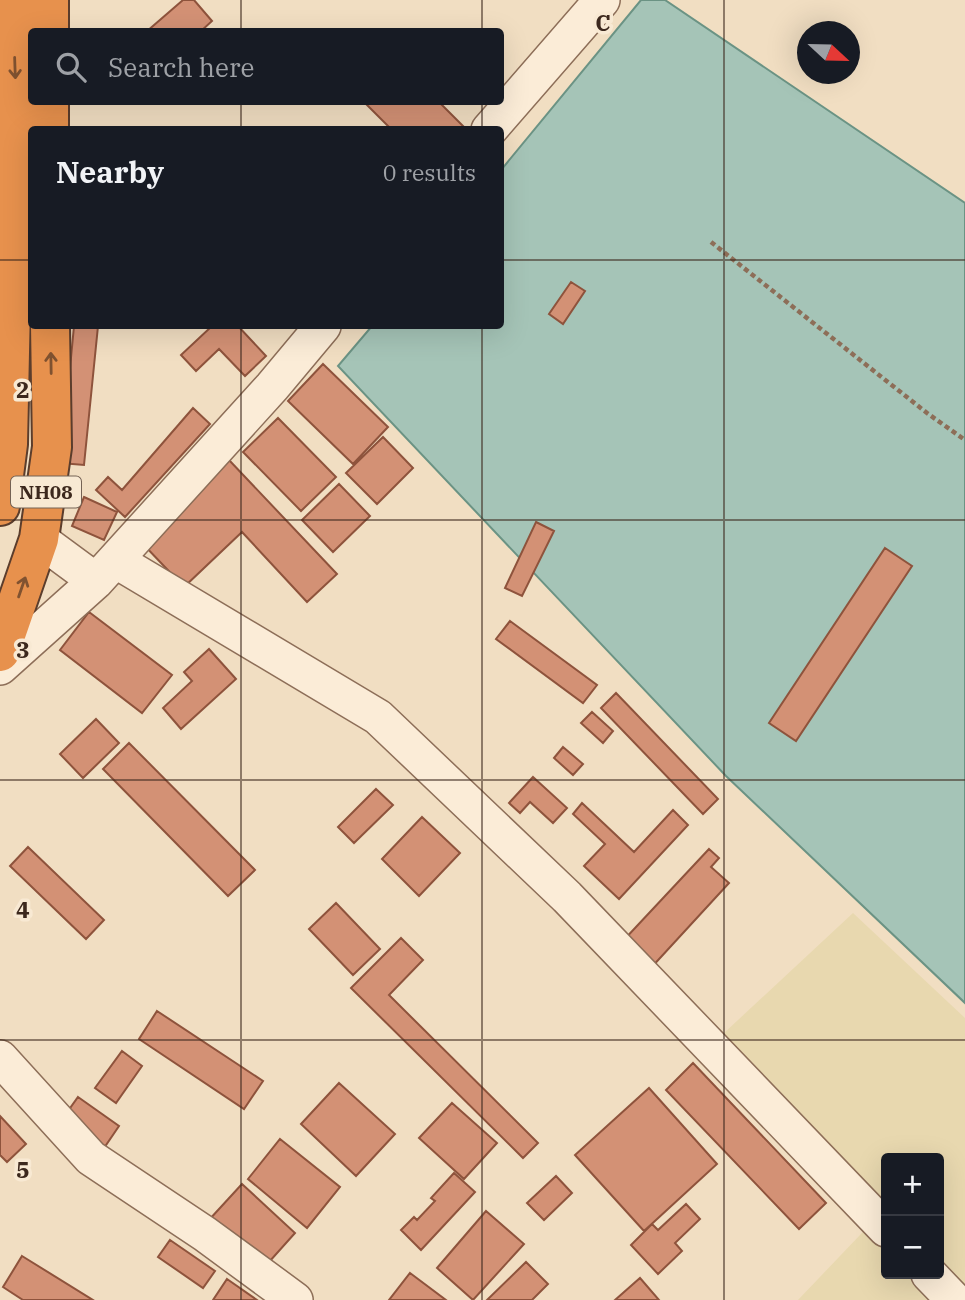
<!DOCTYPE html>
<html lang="en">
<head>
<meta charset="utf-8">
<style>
	body { margin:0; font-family:"IBM Plex Serif",serif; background:#242831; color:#f1f3f6 }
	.controls { position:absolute; right:21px; bottom:21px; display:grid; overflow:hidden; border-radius:7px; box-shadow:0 7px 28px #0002 }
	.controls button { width:63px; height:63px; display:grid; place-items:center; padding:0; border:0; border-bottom:2px solid #363941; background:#171b24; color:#f1f3f6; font:35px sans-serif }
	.compass { position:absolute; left:797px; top:21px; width:63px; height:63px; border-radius:50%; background:#171b24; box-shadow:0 7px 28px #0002; rotate:112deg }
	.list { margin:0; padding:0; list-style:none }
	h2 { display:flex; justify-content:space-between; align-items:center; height:91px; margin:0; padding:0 28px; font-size:30px }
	h2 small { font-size:23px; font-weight:400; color:#9ea1a6 }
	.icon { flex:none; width:38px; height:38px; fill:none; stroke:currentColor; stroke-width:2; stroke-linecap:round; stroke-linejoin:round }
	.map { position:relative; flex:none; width:965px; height:1300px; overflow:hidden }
	.search { position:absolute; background:#171b24; box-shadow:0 7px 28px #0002; left:28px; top:28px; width:476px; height:77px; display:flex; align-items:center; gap:18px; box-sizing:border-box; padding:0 24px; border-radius:7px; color:#9ea1a6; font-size:26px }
	.panel { position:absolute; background:#171b24; box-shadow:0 7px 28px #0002; left:28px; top:126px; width:476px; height:203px; border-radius:7px }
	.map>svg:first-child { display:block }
	.farmland { fill:#e8d8af; fill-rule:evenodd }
	.water { fill:#a5c4b7; stroke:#6b9384; stroke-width:2 }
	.building { fill:#d39175; stroke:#8e533c; stroke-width:2 }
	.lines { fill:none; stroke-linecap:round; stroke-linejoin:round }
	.minor-casing { stroke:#8d6e58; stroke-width:38 }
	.highway-casing { stroke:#5b3d2c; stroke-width:42 }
	.path { stroke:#8d6e58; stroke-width:4.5; stroke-dasharray:5 3.5; stroke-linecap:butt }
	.minor { stroke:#fbecd7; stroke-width:35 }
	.highway { stroke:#e7914d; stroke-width:38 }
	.oneway { stroke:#805230 }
	.grid { fill:none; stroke:#3c281d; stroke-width:2; stroke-opacity:0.55 }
	.labels { text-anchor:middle; stroke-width:7; stroke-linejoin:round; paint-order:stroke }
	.shield { fill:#f8e9d3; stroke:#746254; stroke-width:2 }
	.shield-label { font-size:19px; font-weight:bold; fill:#3c281d }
	.grid-label { font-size:23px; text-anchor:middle; font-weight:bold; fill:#3c281d; stroke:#f8e9d3; stroke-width:7; stroke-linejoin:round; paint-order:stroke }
</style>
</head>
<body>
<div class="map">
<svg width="965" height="1300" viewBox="0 0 965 1300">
	<rect width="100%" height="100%" fill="#f1dec2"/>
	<path class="farmland" d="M853,913L965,1018V1300H798L881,1213L709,1047ZM886,1158H939V1274H886Z"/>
	<path class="water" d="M641,0H665L965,203V1003L726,776L338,366L372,326H500L501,170Z"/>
	<path class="building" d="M183,0H194L212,21L200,32H146Z
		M364,102H439L467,130H392Z
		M571,282L585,291L563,324L549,314Z
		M74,326H98L84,465L61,463Z
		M212,326H238L266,356L245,376L219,349L196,371L181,355Z
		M323,364L388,427L353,464L288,401Z
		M193,408L210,424L125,517L96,490L108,477L122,490Z
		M278,418L336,477L301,511L243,452Z
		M383,437L413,468L377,504L346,473Z
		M229,460L337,574L307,602L242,532L184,587L142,543Z
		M339,484L370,516L333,552L302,520Z
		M84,497L117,512L104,540L72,526Z
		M536,522L554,531L522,596L505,588Z
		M885,548L912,566L796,741L769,723Z
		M89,612L172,675L142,713L60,650Z
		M510,621L597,685L583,703L496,639Z
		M209,649L236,679L181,729L163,708L192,681L184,672Z
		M616,693L718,799L703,814L601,708Z
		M592,712L613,731L603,743L581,723Z
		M96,719L119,743L83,778L60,754Z
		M129,743L255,870L228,896L103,769Z
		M563,747L583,764L573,775L554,758Z
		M533,777L567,808L553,823L530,802L520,813L509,803Z
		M376,789L393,805L354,843L338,827Z
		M582,803L634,852L673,810L688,825L619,899L584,866L605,844L573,814Z
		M422,817L460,853L419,896L382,859Z
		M28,847L104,920L86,939L10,866Z
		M709,849L719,858L711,867L729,883L649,970L621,943Z
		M336,903L380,949L353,975L309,929Z
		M401,938L423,960L389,995L538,1143L523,1158L351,988Z
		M157,1011L263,1081L244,1109L139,1039Z
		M122,1051L142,1066L116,1103L95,1088Z
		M693,1063L826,1203L799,1229L666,1090Z
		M339,1083L395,1134L356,1176L301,1124Z
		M649,1088L717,1164L644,1231L575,1155Z
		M78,1097L119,1126L104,1148L63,1118Z
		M452,1103L497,1143L464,1179L419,1138Z
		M0,1116L26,1144L7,1162L0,1155Z
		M280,1139L340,1187L307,1228L248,1179Z
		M454,1173L475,1192L421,1250L401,1230L414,1217L417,1220L435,1201L431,1198Z
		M556,1176L572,1193L544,1220L527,1203Z
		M242,1184L295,1233L261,1271L208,1221Z
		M686,1204L700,1219L675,1243L682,1251L658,1274L631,1245L652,1224L658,1230Z
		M486,1211L524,1244L473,1300L437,1268Z
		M170,1240L215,1271L203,1288L158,1257Z
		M22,1256L93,1300H23L3,1287Z
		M526,1262L548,1284L532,1300H487Z
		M410,1273L446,1300H389Z
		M640,1278L659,1300H615Z
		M227,1279L257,1300H213Z"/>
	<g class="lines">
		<defs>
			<path id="minor" d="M489,130L602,0
				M39,539L96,581
				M115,560L378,717L567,897L886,1229
				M0,667L96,581L272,387L323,326
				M0,1058L91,1158L205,1234L295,1300
				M929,1274L954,1300"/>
			<path id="highway" d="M49,32V0
				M49,130V102
				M0,506L8,444L16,77L13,0
				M0,652L39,539L52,447L50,326"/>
		</defs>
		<use href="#minor" class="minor-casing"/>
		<use href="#highway" class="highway-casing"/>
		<path class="path" d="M711,242L927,413L965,440"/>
		<use href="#minor" class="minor"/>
		<use href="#highway" class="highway"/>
	</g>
	<defs><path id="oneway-shaft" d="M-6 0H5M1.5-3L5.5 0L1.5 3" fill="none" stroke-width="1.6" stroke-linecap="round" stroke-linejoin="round" transform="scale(1.75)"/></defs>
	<g class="oneway">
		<use href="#oneway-shaft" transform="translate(15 68) rotate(88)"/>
		<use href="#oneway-shaft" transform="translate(51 363) rotate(-91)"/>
		<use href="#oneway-shaft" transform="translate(22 587) rotate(-71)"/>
	</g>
	<path class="grid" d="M241,0V32M482,0V32M724,0V1300M241,102V130M482,102V130M0,260H32M500,260H965M241,326V1300M482,326V1300M0,520H965M0,780H965M0,1040H965"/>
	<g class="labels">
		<rect class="shield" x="11" y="476.5" width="70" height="31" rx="5"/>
		<g class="shield-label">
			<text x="46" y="499">NH08</text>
		</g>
	</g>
	<g class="grid-label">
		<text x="603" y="31">C</text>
		<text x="23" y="398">2</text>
		<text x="23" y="658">3</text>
		<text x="23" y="918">4</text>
		<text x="23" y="1178">5</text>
	</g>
</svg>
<div class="controls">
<button>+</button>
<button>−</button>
</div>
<svg class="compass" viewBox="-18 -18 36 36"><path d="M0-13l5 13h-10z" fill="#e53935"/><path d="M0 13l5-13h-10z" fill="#9ea1a6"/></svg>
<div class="search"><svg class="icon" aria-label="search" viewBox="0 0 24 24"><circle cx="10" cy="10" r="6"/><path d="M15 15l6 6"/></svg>Search here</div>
<section class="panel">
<h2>Nearby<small>0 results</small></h2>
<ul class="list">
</ul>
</section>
</div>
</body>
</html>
